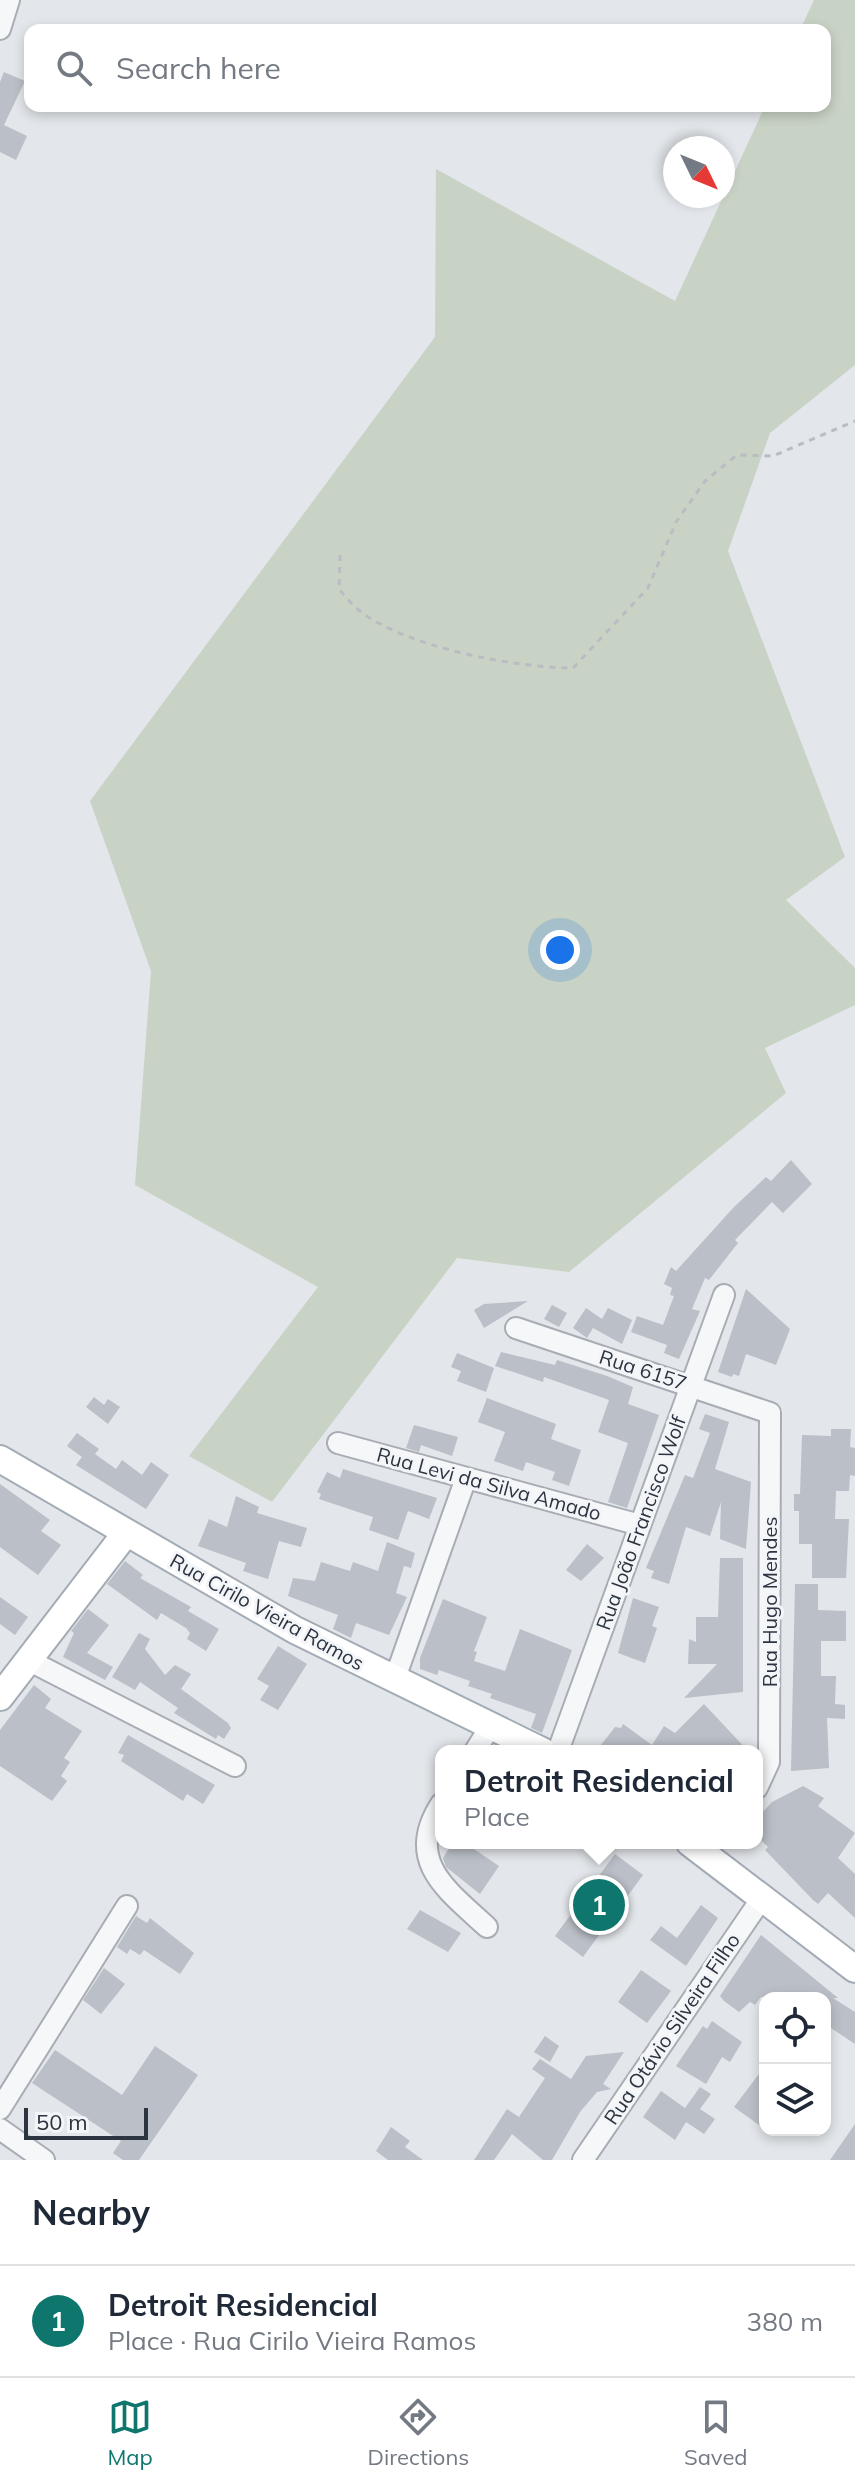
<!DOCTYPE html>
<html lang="en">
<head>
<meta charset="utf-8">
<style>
	body { margin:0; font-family:Mulish,sans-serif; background:#f2f2f3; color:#1f2937 }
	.controls { position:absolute; right:24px; bottom:24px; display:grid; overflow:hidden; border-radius:16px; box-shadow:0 4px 12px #0003 }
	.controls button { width:72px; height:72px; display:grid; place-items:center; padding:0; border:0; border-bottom:2px solid #e0e1e3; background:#fff; color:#1f2937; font:40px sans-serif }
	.compass { position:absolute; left:663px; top:136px; width:72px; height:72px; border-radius:50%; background:#fff; box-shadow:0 4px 12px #0003; rotate:133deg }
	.scale { position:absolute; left:24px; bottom:20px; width:124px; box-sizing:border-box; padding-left:8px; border:4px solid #2c3441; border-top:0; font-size:22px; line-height:28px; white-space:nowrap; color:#2c3441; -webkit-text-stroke:6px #f3f5f8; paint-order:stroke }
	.you { position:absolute; left:560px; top:950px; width:28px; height:28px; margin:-20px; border:6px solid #fff; border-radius:50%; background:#1a73e8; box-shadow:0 0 0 12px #1a73e833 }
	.badge { display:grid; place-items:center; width:52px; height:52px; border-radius:50%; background:#0f766e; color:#fff; font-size:26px; font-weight:700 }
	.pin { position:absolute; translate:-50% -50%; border:4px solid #fff; box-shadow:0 2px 8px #0006 }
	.popup { position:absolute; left:435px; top:1745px; width:328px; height:104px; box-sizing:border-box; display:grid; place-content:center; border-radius:16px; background:#fff; filter:drop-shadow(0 2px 6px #0005); font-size:26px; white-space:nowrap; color:#747a83 }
	.popup b { font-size:30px; color:#1f2937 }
	.popup::after { content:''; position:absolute; left:50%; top:100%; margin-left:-16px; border:16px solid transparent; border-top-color:#fff }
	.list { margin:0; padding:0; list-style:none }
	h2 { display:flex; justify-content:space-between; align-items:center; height:104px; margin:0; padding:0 32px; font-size:34px }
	h2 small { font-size:26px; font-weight:400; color:#747a83 }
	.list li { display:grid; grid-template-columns:52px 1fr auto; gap:24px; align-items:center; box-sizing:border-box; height:112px; padding:0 32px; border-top:2px solid #e0e1e3 }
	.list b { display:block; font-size:30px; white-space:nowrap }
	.list p { margin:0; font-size:26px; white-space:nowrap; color:#747a83 }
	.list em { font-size:26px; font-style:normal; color:#747a83 }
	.icon { flex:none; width:44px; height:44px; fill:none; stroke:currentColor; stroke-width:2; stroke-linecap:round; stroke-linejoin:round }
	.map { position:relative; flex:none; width:855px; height:2160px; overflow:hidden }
	.search { position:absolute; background:#fff; box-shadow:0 4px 12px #0003; left:24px; right:24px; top:24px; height:88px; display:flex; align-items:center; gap:20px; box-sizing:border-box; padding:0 28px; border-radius:16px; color:#747a83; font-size:30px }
	.sheet { height:216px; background:#fff }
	nav { display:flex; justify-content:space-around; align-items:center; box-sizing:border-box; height:112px; border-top:2px solid #e0e1e3; background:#fff; font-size:22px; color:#747a83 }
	nav a { display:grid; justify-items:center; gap:4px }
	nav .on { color:#0f766e }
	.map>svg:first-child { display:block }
	.green { fill:#c9d3c5 }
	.building { fill:#bbbfc7 }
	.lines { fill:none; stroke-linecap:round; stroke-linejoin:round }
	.minor-casing { stroke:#a8adb4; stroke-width:24 }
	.major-casing { stroke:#a3abb5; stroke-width:30 }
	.path { stroke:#b9bcc2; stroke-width:3; stroke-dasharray:6 6; stroke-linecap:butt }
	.minor { stroke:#f6f7f9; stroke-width:20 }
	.major { stroke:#fff; stroke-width:26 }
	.labels { text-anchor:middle; stroke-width:6; stroke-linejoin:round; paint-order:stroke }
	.street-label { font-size:20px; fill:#2c3441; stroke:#f3f5f8 }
</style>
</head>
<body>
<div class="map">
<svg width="855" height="2160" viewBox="0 0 855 2160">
	<rect width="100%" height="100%" fill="#e3e6ea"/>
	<path class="green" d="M814,0H855V365L770,433L728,551L845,857L786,900L855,968V1005L765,1048L786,1093L569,1272L457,1258L272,1502L189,1456L318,1287L135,1185L151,971L90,801L435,337L436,169L675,301L765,106H825V30H800Z"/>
	<path class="building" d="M4,72L25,81L4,125L27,136L16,160L0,152V82Z
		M791,1160L812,1184L783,1213L772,1202L735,1240L738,1243L709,1280L705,1278L692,1309L700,1311L679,1359L664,1353L667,1345L631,1332L637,1316L663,1325L674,1296L670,1295L672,1288L664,1284L671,1267L676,1271L734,1207L766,1177L771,1181Z
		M746,1289L790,1329L776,1365L746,1354L739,1376L733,1374L732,1377L718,1372Z
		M528,1301L484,1328L474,1310L484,1304Z
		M552,1305L567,1313L559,1327L544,1319Z
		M586,1308L602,1319L608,1308L632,1320L622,1344L593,1328L587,1338L573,1328Z
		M501,1352L555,1365L557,1360L607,1376L633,1387L628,1404L659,1415L627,1508L608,1502L628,1443L598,1432L609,1400L544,1377L543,1382L495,1366Z
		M457,1353L494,1368L486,1392L457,1381L461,1371L451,1367Z
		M94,1397L104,1405L108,1399L120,1407L108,1424L86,1407Z
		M487,1398L556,1424L551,1439L581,1450L569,1486L552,1480L555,1472L526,1462L523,1471L494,1461L505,1432L478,1422Z
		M705,1414L729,1422L715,1469L751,1482L746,1549L720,1539L721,1502L710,1536L686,1527L669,1584L651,1578L654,1571L646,1568L685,1475L693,1478L710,1433L699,1429Z
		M414,1425L458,1437L452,1456L421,1445L419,1452L406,1448Z
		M831,1429H851L850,1447L855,1448V1476L850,1475L849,1491H836L835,1519H849L846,1578H812V1544H799V1511H794V1494H800L802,1435L831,1436Z
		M77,1433L99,1449L95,1454L116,1469L122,1460L142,1475L151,1462L169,1475L146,1509L76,1465L82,1457L67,1446Z
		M343,1469L437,1498L429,1519L408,1511L398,1540L369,1530L373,1517L319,1499L321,1494L317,1492L327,1472L340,1478Z
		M0,1484L50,1520L41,1531L61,1545L38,1575L0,1547Z
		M236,1496L259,1507L257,1513L307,1528L301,1547L279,1541L268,1579L243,1571L246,1563L198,1546L209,1519L227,1527Z
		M387,1542L415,1553L411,1568L404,1566L396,1593L407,1597L389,1635L356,1623L351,1638L333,1629L338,1615L288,1596L293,1578L315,1581L321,1562L350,1571L353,1562L378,1571Z
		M587,1544L604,1558L581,1581L566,1570Z
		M720,1558H743V1692L684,1698L717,1664H688L689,1639L696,1642V1617H718Z
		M125,1561L143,1575L140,1578L191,1607L188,1611L219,1629L206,1651L187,1639L190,1633L186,1628L161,1613L157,1620L107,1584Z
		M795,1584H818V1610L846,1611V1641H821V1676H836L835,1704L845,1705V1719L827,1718L829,1768L791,1771Z
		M0,1597L28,1617L15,1635L0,1624Z
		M633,1598L659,1607L652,1626L657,1628L645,1663L618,1653Z
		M443,1599L487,1617L474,1651L477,1652L474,1661L505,1671L520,1629L572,1650L542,1733L531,1728L536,1714L490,1698L492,1694L468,1686L470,1681L439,1670L437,1675L420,1669V1658Z
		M88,1609L109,1625L87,1653L113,1667L105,1680L63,1657L74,1633L71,1631Z
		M139,1633L150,1639L145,1649L165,1675L175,1665L191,1674L181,1689L228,1723L231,1728L224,1739L218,1735L216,1739L174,1713L178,1708L140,1682L135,1690L112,1677Z
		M278,1646L307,1664L278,1710L260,1700L269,1686L257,1679Z
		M34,1685L51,1699L45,1708L82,1731L64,1758L70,1762L61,1776L67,1781L52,1801L0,1766V1730Z
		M704,1704L748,1751H609L601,1745L615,1727L621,1728L623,1724L652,1745L664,1726L675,1733Z
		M128,1735L215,1785L203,1804L187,1794L183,1801L121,1761L124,1755L118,1753Z
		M803,1786L824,1798L818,1806L855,1833L838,1858L855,1874V1918L828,1893L818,1904L813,1900L765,1850L768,1847L757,1836V1818L772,1802Z
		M452,1843H465L499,1866L480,1894L446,1867L443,1858Z
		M615,1854L643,1875L583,1957L555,1936Z
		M701,1905L718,1918L686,1966L650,1940L661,1926L677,1938Z
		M420,1910L461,1933L448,1952L407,1929Z
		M136,1916L147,1923L150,1918L194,1953L180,1974L144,1950L140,1955L130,1949L127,1954L117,1947Z
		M761,1935L838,1998H833L855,2012V2044L825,2024V1998L761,1997L755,2005L750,2002L739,2012L724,2001L720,1996Z
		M104,1968L125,1984L101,2014L83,2000Z
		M641,1970L671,1991L647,2023L618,2002Z
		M712,2021L742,2042L730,2062L722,2057L706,2084L676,2066L703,2026L707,2029Z
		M545,2036L559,2046L550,2062L534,2052Z
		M155,2046L198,2075L139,2160H123L113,2153L121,2141L32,2083L55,2050L122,2095Z
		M624,2052L603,2084L611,2089L597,2092L580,2112L552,2160H543L512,2134L494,2160H474L507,2109L519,2117L545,2078L532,2069L540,2059L571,2079L586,2056Z
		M765,2066V2116L759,2125L734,2107Z
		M700,2087L711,2094L700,2109L715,2119L704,2134L686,2122L675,2140L643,2117L661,2091L685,2108Z
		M855,2124V2160H830Z
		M391,2127L410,2141L405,2147L423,2160H388L376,2151Z"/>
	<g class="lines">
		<defs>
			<path id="minor" d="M0,29L9,0
				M516,1328L770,1413L769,1762L757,1788
				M338,1443L640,1525
				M28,1660L235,1766
				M394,1681L466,1478
				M475,1751L490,1727
				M558,1751L724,1295
				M441,1804C404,1861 447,1890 487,1927
				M0,2109L127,1906
				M0,2129L44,2160
				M583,2160L762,1898"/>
			<path id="major" d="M0,1459L295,1630L542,1751
				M0,1697L126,1533
				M690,1843L855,1969"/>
		</defs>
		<use href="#minor" class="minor-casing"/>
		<use href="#major" class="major-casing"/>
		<path class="path" d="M340,555L339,589C345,596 352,605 360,611C405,647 516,668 573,668L648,588L676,522L705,481L737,455L773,456L855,421"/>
		<use href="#minor" class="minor"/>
		<use href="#major" class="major"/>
	</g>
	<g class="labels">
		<g class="street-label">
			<text transform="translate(643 1370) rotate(18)" y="7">Rua 6157</text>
			<text transform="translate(489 1484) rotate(15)" y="7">Rua Levi da Silva Amado</text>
			<text transform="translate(641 1523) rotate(-70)" y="7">Rua João Francisco Wolf</text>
			<text transform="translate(770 1602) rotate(-90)" y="7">Rua Hugo Mendes</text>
			<text transform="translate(267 1612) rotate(29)" y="7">Rua Cirilo Vieira Ramos</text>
			<text transform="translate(672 2029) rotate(-56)" y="7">Rua Otávio Silveira Filho</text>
		</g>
	</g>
</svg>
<div class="controls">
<button><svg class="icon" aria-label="locate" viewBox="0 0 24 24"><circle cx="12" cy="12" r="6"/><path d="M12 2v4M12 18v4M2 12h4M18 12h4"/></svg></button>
<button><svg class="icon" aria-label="layers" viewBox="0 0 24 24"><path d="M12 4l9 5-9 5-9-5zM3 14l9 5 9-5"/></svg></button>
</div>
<svg class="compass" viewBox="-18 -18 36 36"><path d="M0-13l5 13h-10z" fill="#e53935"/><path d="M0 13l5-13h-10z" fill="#747a83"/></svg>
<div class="scale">50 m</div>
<div class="you"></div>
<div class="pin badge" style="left:599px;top:1905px">1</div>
<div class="popup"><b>Detroit Residencial</b>Place</div>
<div class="search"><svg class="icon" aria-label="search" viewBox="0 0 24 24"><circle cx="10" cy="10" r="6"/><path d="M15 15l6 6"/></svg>Search here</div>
</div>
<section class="sheet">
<h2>Nearby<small></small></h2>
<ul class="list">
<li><span class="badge">1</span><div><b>Detroit Residencial</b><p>Place · Rua Cirilo Vieira Ramos</p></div><em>380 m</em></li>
</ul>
</section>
<nav>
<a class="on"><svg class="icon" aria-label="map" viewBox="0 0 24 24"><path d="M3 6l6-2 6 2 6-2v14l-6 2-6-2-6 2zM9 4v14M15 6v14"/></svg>Map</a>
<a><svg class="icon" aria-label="directions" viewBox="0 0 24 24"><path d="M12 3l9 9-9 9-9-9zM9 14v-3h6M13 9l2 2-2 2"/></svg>Directions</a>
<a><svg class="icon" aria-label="saved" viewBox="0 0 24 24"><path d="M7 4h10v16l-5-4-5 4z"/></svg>Saved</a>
</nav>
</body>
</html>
